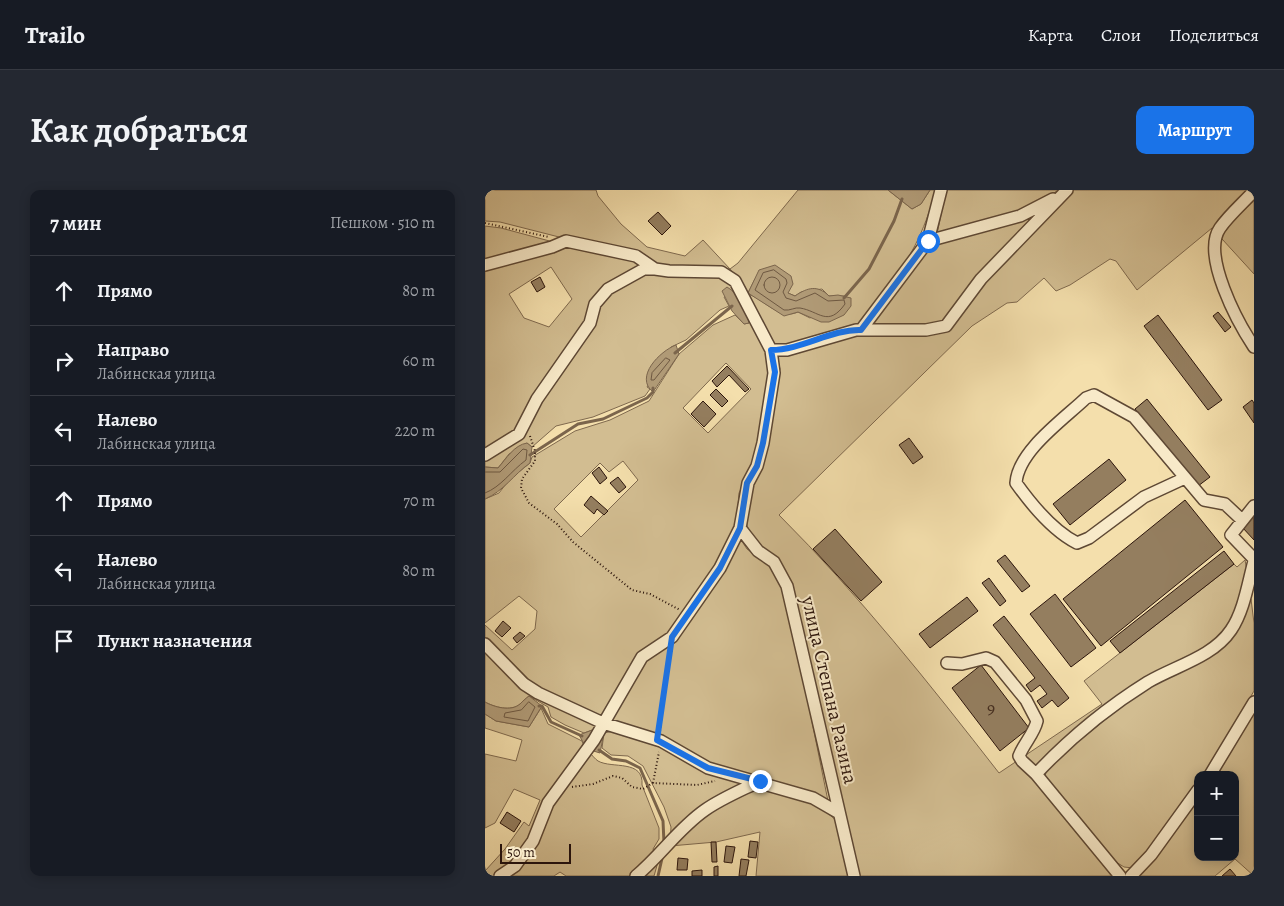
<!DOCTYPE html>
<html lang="ru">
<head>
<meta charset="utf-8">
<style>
	body { margin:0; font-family:Alegreya,serif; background:#242831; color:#f1f3f6 }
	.controls { position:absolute; right:15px; bottom:15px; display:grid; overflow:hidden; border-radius:10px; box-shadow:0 2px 12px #0003 }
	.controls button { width:45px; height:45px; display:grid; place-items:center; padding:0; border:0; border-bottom:1px solid #363941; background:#171b24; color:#f1f3f6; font:25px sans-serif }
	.scale { position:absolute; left:15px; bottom:12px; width:71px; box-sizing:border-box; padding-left:5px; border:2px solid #2c150c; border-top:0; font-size:14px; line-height:18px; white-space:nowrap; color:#2c150c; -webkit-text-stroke:4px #f8eac9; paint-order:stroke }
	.stop { position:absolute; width:15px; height:15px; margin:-11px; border:4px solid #1a73e8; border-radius:50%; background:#fff }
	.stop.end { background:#1a73e8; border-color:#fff; box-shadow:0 1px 5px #0008 }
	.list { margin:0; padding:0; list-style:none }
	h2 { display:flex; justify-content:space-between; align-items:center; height:65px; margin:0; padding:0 20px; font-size:21px }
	h2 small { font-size:16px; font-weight:400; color:#9ea1a6 }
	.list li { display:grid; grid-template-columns:32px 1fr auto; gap:15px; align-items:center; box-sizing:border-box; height:70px; padding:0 20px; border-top:1px solid #363941 }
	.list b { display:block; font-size:19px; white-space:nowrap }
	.list p { margin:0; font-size:16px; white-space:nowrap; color:#9ea1a6 }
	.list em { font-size:16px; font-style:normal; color:#9ea1a6 }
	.icon { flex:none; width:28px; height:28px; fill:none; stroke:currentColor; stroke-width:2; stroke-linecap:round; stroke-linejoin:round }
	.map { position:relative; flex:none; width:769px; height:686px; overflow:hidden; border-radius:10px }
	header { display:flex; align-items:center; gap:30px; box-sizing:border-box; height:70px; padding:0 25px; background:#171b24; border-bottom:1px solid #363941 }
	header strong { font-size:24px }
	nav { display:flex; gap:28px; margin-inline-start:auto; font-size:18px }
	.intro { display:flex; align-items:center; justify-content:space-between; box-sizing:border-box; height:120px; padding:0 30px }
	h1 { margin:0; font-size:35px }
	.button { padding:12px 22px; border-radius:10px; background:#1a73e8; color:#fff; font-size:18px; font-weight:700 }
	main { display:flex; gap:30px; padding:0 30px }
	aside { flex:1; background:#171b24; border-radius:10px; box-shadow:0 2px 12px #0003 }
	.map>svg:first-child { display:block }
	.green { fill:#d2bd91; stroke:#7f694e; fill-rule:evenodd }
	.water { fill:#b09a76; stroke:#7b654c }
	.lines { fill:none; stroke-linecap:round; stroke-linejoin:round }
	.shore { stroke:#6e5841; stroke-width:1 }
	.stream { stroke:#7b654c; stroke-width:3 }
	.building { fill:#947e5f; stroke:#2c150c }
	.minor-casing { stroke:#5e4834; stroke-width:14 }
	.path { stroke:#2c150c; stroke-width:2; stroke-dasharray:1 2.5; stroke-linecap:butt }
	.minor { stroke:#f8eac9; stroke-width:11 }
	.route { stroke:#1a73e8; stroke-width:6 }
	.labels { text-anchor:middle; stroke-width:4; stroke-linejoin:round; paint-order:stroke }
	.number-label { font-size:18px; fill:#462f21 }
	.street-label { font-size:20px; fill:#2c150c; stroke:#f8eac9 }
</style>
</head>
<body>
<header>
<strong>Trailo</strong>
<nav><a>Карта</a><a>Слои</a><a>Поделиться</a></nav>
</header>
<div class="intro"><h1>Как добраться</h1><a class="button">Маршрут</a></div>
<main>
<aside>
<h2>7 мин<small>Пешком · 510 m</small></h2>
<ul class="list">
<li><svg class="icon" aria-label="ahead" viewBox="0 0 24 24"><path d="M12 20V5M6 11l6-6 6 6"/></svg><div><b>Прямо</b></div><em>80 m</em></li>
<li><svg class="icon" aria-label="right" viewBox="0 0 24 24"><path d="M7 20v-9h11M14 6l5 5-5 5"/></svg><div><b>Направо</b><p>Лабинская улица</p></div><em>60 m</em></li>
<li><svg class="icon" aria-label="left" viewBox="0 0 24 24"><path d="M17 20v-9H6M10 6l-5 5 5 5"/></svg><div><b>Налево</b><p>Лабинская улица</p></div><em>220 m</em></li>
<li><svg class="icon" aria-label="ahead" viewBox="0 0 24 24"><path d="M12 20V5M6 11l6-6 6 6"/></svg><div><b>Прямо</b></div><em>70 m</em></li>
<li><svg class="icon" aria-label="left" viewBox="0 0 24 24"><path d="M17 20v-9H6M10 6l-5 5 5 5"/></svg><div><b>Налево</b><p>Лабинская улица</p></div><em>80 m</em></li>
<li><svg class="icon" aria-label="arrive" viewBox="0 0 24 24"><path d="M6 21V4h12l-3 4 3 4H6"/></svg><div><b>Пункт назначения</b></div></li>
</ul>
</aside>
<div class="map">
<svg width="769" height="686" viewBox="0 0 769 686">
	<rect width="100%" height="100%" fill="#f4dfac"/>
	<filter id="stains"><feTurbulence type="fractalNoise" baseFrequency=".004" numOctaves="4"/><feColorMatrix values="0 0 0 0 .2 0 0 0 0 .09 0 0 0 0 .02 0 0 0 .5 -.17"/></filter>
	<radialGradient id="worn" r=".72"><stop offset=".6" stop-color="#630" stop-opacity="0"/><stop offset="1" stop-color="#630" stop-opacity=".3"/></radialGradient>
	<path class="green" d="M0,0H111L113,6L136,34L162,57L200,66L218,50L245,79L253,73L313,0H403L427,19L436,14L445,0H451C438,45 426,67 398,105C392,113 387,123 379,129C364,143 313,154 292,157L284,151L265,108L266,105C281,112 296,130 313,122L325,128L362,106H344L337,99L316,102L310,106L270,89L263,103L245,79L176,78L149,61L74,47L15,32L0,31Z
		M461,0H574L533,23L452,44Z
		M588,0H769V84L727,38L652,100L631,71L625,69L585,95L571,101L559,88L532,112L522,113L487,136L294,325C374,405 444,493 514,583L617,514L599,491L749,374L752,377L760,370L762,381L756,405L743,436L720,458L569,559L550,576L624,677L628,686H374L304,394L275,359L262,336L261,318L295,179L291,162L385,143L462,140L498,90Z
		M556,20L464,126C443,143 409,136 383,135L440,59L452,51Z
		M0,36L16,38L72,53L0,73Z
		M81,53L150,67L165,76L123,98L102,134L33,242L0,263V79ZM66,77L87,109L64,137L39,128L24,104Z
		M160,82C182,83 241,78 250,101L239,107L244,116L235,120L201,150L186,157L162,197L165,199L160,206L108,227L71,236L47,257L42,253L24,264L13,278L0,277V270L37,245L113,116L126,102Z
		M250,125L259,134L264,133L263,127L283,163L286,185L270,272L254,303L252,332L232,376L181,447L157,461L110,539L99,543L80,535L66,527L63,517L44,506C40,509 38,511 35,514C26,522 9,517 0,512V435L27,460L50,439L52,421L34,406L0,433V309L14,303L24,290L45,273L47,267L90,241L125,230L164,211L194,164L228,135ZM241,173L266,199L223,243L198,218ZM138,271L153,290L96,347L69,319L115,273L124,282Z
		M254,347L262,359L288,378L296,396L319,492L343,611L228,576L124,532L158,468L189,449L201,437Z
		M766,409L769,433V501L719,585H713V593L658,668L648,678L639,677L628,670L560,587L562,577L658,499L725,465L762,411Z
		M56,518L63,534L97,551L99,556L47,649L28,675L11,686H0V681L20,659L39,632L44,636L55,610L29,599L10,633L0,638V564L31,571L37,550L0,538V524L11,531L44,537Z
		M769,518V686L750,669L730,686H652L671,668L713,605V667H750V585H727Z
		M129,541L179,554L224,581L328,611L352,631L365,686H271L275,642L231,652L185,656L186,637L179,617L158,576L143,566L126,565L117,558L119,543Z
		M104,562C107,565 110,569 113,571C127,579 159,569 157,595L174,638V649L168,659L173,672L169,686H81L75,682L69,686H20L66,613Z"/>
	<path class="water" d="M403,0H445L436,14L427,19Z
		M290,75L306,86L308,94L303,103L310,106C323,97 333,95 344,106L353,105L366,108V116L359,125L344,132H336L313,122L299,126L263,103L274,80Z
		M242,97C253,103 262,120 264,133L259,134L247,121L237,101Z
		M191,155L194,164L168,202C149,187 175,161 191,155Z
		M42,253L47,257L45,273C28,285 19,301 0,309V277L13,278C21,269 29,255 42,253Z
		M44,506L57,516L44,537L11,531L0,524V512C9,517 26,522 35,514C38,511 40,509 44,506Z
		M110,539L119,543L115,563L102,559L94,545Z"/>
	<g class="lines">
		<path class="shore" d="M289,80L301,89L302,93L298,102L301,108L311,111L330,103L343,111L359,110L360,114C343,138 334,121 315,118C310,117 305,121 299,120L270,100L278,83Z
			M279 95a8 8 0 1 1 16 0a8 8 0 1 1-16 0Z
			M181,168L185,170L169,190H166L167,183Z
			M0,282H15L38,259L42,260L41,270C26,281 16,297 0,303
			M44,512L50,517L43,531L19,527L20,523L36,520Z"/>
		<path class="stream" d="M359,108L384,79L409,31L417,9
			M190,163L247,116
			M45,265L93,234L118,229L162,208L168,202V198
			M54,516H57L66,532L97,546
			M114,560L127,569L141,571L155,578L178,631L179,653
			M173,686L178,664"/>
	</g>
	<path class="building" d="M173,22L186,36L177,45L163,31Z
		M55,87L60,97L52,102L46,92Z
		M733,122L746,137L740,142L728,126Z
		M673,125L737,210L723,220L659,136Z
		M242,176L264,199L260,202L244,185L232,197L227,191Z
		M231,199L243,211L237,217L225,205Z
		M662,209L725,287L713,296L650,219Z
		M767,210L769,213V233L758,217Z
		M218,211L231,224L219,237L206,224Z
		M424,248L438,267L428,274L414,255Z
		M624,269L641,290L585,335L568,314Z
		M114,277L122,288L115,294L107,283Z
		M133,287L141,297L134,303L125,293Z
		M106,306L123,321L119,325L112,319L109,324L99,315Z
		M700,310L738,357L616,456L578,409Z
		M769,325V350L757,337Z
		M350,339L397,392L376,411L328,359Z
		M739,361L749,374L635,463L625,451Z
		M520,365L545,396L537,402L512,371Z
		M504,388L521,411L515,416L497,393Z
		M570,404L611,458L586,477L545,424Z
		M482,407L493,421L445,458L434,444Z
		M519,426L584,508L573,517L567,510L557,518L552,511L562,504L555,495L546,502L541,495L550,488L508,435Z
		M18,431L26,438L17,447L10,441Z
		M35,442L40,446L32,453L28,448Z
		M496,475L544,538L515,561L467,498Z
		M22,622L36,631L29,642L15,633Z
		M265,651L273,652L271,668L263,667Z
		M226,652H231L232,672H227Z
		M241,656L250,657L247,673L239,672Z
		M193,668L203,669L202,680H192Z
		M256,669L264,670L261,686H254Z
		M233,676V686H229V677Z
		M745,679L751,686H737Z
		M217,680V686H207V681Z"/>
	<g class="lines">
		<defs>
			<path id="minor" d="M769,1C758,13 744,25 735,38C716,65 753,133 769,157
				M443,51L456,0
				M0,75L67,57L81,51L151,66L170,79L184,81L236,82L250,91L286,160
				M376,140L443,51L535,26L568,9
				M0,265L34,244L52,209L105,133L110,114L123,99L159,79H170
				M700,288L659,307L604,348L592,353C568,341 546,314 531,293C533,261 579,229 601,208L609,205L649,227L719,310L740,314L757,330
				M769,316L746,345L769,369
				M255,338L273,361L289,372L302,396L369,686
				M0,454L39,494L53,503L118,533L176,551L223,578L328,608L354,623
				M462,473L477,474L501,468L510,472L541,510L552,531C549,544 539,553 534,566L537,571L551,584L635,686
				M551,584C584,549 623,517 663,492C690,476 728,467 746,440C759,421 763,393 769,371
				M725,585L769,512
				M15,686L30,676L48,651L63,613L109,550L157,467L187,447L235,378L255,338L263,293L272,276L278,253L289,183L286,160H302L371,140H441L461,136L496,89L582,0
				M151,686C176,665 194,638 220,620C237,608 257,600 275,591
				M646,686L666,665L713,600"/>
		</defs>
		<use href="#minor" class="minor-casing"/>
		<path class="path" d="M0,33L64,47
			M45,246L50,261V271L37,289L36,298L44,313L72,334L88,352L147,400L165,404L195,420
			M175,541L181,482L187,459
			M168,593L174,562
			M87,597L108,594L128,586L137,588L147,597L158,599L168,593L212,595L230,591"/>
		<use href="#minor" class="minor"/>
	</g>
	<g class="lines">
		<path class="route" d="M275,591L223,578L172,550L187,447L235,378L255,338L262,293L272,276L278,253L290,182L286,160C317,160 346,139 376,140L443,51"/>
	</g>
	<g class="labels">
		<g class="number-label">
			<text x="506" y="524">9</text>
		</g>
		<g class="street-label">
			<text transform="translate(345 500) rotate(77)" y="7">улица Степана Разина</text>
		</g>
	</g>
	<rect width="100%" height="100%" filter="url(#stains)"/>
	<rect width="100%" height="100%" fill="url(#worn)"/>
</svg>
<div class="controls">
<button>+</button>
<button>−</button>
</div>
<div class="scale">50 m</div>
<div class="stop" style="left:443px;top:51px"></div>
<div class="stop end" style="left:275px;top:591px"></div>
</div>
</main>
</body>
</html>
